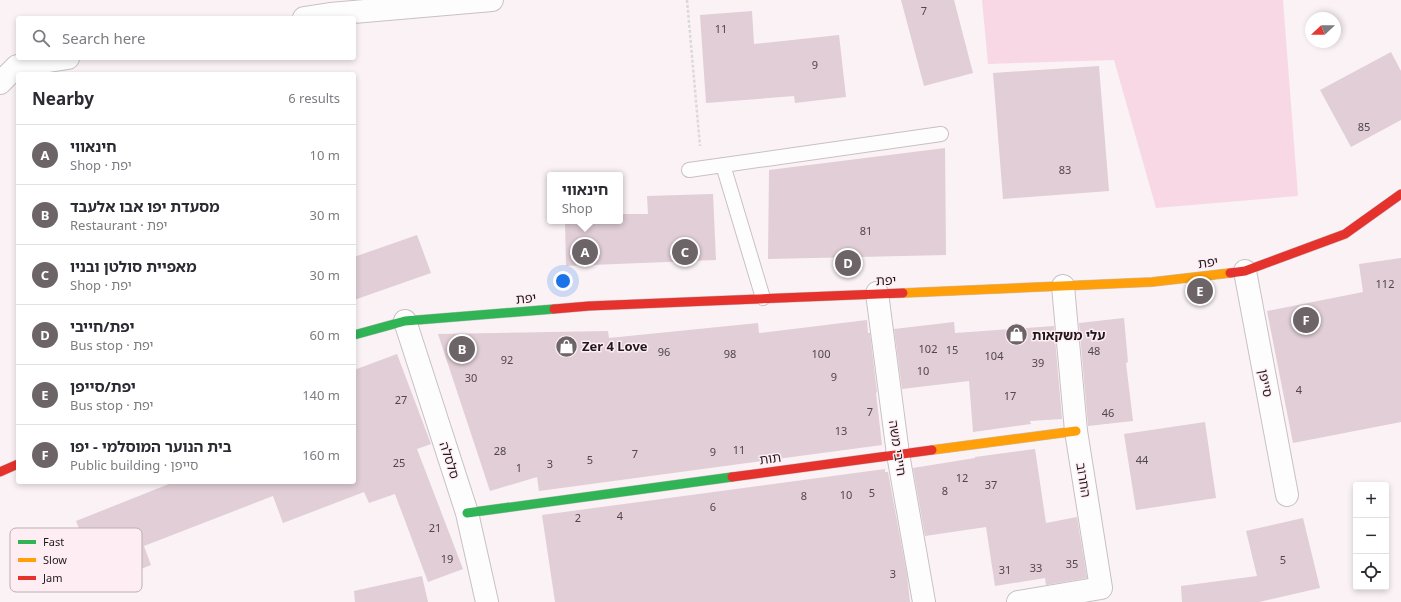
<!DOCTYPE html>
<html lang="en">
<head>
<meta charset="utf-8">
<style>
	body { margin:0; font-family:"Noto Sans","Noto Sans Hebrew",sans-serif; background:#f7f7f7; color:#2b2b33 }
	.controls { position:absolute; right:12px; bottom:12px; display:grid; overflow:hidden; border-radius:4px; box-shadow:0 2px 6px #0003 }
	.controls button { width:36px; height:36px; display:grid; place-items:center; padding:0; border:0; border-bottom:1px solid #e1e1e2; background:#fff; color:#2b2b33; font:20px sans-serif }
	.compass { position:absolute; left:1305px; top:12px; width:36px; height:36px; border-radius:50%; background:#fff; box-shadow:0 2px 6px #0003; rotate:248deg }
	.you { position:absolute; left:563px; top:281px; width:14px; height:14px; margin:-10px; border:3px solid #fff; border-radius:50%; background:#1a73e8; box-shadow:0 0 0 6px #1a73e833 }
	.badge { display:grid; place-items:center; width:26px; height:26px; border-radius:50%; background:#6d6468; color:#fff; font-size:13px; font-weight:700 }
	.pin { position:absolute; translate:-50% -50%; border:2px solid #fff; box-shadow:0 1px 4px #0006 }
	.popup { position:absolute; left:547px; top:172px; width:76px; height:52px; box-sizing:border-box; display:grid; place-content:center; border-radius:4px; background:#fff; filter:drop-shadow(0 1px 3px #0005); font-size:13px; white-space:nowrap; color:#7c7c81 }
	.popup b { font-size:15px; color:#2b2b33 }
	.popup::after { content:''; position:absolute; left:50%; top:100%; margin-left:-8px; border:8px solid transparent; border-top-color:#fff }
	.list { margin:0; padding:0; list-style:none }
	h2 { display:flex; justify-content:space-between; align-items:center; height:52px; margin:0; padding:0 16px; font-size:17px }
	h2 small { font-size:13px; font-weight:400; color:#7c7c81 }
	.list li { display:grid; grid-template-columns:26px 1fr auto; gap:12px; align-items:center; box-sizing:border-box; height:60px; padding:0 16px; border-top:1px solid #e1e1e2 }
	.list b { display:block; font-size:15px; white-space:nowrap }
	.list p { margin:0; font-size:13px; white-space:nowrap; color:#7c7c81 }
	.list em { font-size:13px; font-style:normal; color:#7c7c81 }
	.icon { flex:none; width:22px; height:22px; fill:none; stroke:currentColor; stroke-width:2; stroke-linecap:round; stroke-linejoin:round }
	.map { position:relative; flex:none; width:1401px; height:602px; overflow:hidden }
	.search { position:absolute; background:#fff; box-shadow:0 2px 6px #0003; left:16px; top:16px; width:340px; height:44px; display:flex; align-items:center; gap:10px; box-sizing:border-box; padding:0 14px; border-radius:4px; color:#7c7c81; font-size:15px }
	.panel { position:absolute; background:#fff; box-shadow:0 2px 6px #0003; left:16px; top:72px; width:340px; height:412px; border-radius:4px }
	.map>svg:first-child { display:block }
	.green { fill:#f8d8e4 }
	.building { fill:#e1ced6 }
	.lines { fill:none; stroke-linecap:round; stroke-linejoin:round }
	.lane-casing { stroke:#c8c0c3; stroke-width:16 }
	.street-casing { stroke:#c8c0c3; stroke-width:24 }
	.fast-casing { stroke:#c8c0c3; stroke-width:10 }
	.slow-casing { stroke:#c8c0c3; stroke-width:10 }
	.jam-casing { stroke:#c8c0c3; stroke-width:10 }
	.path { stroke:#dcd9db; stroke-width:2.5; stroke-dasharray:3 2; stroke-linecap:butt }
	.lane { stroke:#fefdfe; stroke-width:14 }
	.street { stroke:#fefdfe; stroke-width:22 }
	.fast { stroke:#30b455; stroke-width:9 }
	.slow { stroke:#ff9f0a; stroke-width:9 }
	.jam { stroke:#e5322d; stroke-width:9 }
	.labels { text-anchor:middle; stroke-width:3; stroke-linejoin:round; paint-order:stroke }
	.number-label { font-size:11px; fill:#51464a }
	.street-label { font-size:13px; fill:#21181c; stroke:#feeef4 }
	.poi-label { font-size:13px; font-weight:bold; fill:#21181c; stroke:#feeef4; text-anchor:start }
	.key { fill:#feeef4; stroke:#bcaeb3; stroke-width:1 }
	.key-label { font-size:11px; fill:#21181c }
</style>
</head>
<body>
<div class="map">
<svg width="1401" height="602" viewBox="0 0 1401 602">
	<rect width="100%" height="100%" fill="#faf2f5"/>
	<path class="green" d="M982,0H1283L1298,196L1156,208L1114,60L988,64Z"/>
	<path class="building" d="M901,0H954L973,73L924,86Z
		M752,11L754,44L839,35L846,97L795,103L794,96L706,103L700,15Z
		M1391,52L1401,71V120L1351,147L1320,90Z
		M1099,66L1109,191L1003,199L993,73Z
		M945,148L946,255L768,259L769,170Z
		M713,194L716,260L566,266L565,221H620V214H648L647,196Z
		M417,235L431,273L354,300V257Z
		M1401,258V422L1293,443L1267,311L1363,292L1359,264Z
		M1124,318L1128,362L1126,363L1133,421L1088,426L1079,323Z
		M867,320L868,333H870L877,392L876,393L882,445L539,491L537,477L490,491L438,334L608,331L609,338L758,323L759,333Z
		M954,322L955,333L1054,326L1062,419L1030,421L1031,424L973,432L969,381L902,389L894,329Z
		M397,354L431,444L417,449L463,569L428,582L395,494L369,503L364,492L283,523L273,496L144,546L151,565L102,585L76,521L174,482H354V370Z
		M1205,422L1216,498L1136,510L1124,434Z
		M1035,449L1046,523L1077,517L1087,578L1046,585L1045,578L995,586L986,527L925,536L913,468L975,458V457Z
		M885,469V472H888L907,575L910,602H555L542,515Z
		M1303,518L1320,588L1259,602H1182L1181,586L1257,576L1246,531Z
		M422,576L428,602H355L354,591Z"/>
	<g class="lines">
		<defs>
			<path id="lane" d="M723,165L763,298
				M689,170L941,134"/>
			<path id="street" d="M304,18L330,14L492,0
				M0,83L17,66L68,58
				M1245,271L1287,495
				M877,293L898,454L924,602
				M405,321L467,513L487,602
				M1018,602L1101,588L1076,431L1063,286"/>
			<path id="fast" d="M354,335L405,321L554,309
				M467,513L732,477"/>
			<path id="slow" d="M903,293L1152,282L1230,273
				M932,450L1076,431"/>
			<path id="jam" d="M1230,273L1245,271L1345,234L1401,194
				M554,309L589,306L903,293
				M0,472L18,464
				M732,477L932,450"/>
		</defs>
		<use href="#lane" class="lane-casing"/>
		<use href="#street" class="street-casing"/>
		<use href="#fast" class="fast-casing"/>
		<use href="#slow" class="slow-casing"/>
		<use href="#jam" class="jam-casing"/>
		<path class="path" d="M687,0L700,146"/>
		<use href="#lane" class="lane"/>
		<use href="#street" class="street"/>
		<use href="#fast" class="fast"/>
		<use href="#slow" class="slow"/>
		<use href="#jam" class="jam"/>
	</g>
	<defs>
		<symbol id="shop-disc" viewBox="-11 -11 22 22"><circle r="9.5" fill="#6d6468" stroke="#feeef4"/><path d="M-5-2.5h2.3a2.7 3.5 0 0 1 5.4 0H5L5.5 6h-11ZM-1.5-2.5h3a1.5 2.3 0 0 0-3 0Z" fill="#fff"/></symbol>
	</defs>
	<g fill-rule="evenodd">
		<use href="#shop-disc" x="1004" y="322" width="25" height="25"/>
		<use href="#shop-disc" x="554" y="334" width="25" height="25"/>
	</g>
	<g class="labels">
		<g class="number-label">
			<text x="924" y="15">7</text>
			<text x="721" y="33">11</text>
			<text x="815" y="69">9</text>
			<text x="1364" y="131">85</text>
			<text x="1065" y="174">83</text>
			<text x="866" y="235">81</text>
			<text x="1385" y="288">112</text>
			<text x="928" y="353">102</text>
			<text x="952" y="354">15</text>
			<text x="1094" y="355">48</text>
			<text x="664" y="356">96</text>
			<text x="730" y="358">98</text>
			<text x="821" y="358">100</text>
			<text x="994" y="360">104</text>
			<text x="507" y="364">92</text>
			<text x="1038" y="367">39</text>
			<text x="923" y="375">10</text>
			<text x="834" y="381">9</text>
			<text x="471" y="382">30</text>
			<text x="1299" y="394">4</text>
			<text x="1010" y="400">17</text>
			<text x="401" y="404">27</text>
			<text x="870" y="416">7</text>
			<text x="1108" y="417">46</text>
			<text x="841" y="435">13</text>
			<text x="739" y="454">11</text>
			<text x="500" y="455">28</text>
			<text x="713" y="456">9</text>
			<text x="635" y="458">7</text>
			<text x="590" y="464">5</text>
			<text x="1142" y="464">44</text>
			<text x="399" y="467">25</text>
			<text x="550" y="468">3</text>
			<text x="519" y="472">1</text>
			<text x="962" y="482">12</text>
			<text x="991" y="489">37</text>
			<text x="945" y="495">8</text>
			<text x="872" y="497">5</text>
			<text x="846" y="499">10</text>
			<text x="804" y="500">8</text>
			<text x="713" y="511">6</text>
			<text x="620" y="520">4</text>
			<text x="578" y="522">2</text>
			<text x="435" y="532">21</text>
			<text x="447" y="563">19</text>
			<text x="1283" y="564">5</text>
			<text x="1072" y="568">35</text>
			<text x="1036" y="572">33</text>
			<text x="1005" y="574">31</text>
			<text x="893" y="578">3</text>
		</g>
		<g class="street-label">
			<text transform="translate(1208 262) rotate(-7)" y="5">יפת</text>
			<text transform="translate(886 280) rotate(-2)" y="5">יפת</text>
			<text transform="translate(526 298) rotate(-5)" y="5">יפת</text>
			<text transform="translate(1266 383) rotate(79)" y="5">סייפן</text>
			<text transform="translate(898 448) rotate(81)" y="5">חייבי משה</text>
			<text transform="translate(770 458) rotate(-8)" y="5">תות</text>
			<text transform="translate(450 460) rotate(72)" y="5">סלסלה</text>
			<text transform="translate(1084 480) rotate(81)" y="5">החרוב</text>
		</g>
		<g class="poi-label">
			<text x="1032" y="340">עלי משקאות</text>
			<text x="582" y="351">Zer 4 Love</text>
		</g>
	</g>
	<rect x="10" y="528" width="132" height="64" rx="6" class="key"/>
	<rect x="18" y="540" width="18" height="4" fill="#30b455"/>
	<rect x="18" y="558" width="18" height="4" fill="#ff9f0a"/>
	<rect x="18" y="576" width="18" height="4" fill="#e5322d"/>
	<g class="key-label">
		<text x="43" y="546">Fast</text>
		<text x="43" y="564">Slow</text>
		<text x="43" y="582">Jam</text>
	</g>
</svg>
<div class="controls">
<button>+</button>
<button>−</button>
<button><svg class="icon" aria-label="locate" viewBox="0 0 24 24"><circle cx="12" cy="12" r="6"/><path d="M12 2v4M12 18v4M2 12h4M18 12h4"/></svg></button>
</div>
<svg class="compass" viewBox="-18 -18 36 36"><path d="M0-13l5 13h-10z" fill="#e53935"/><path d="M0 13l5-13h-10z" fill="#7c7c81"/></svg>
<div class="you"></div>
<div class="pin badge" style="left:585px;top:252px">A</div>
<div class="popup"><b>חינאווי</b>Shop</div>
<div class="pin badge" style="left:462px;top:349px">B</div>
<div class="pin badge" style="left:685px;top:252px">C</div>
<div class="pin badge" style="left:848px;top:263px">D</div>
<div class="pin badge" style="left:1200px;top:291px">E</div>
<div class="pin badge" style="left:1306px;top:320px">F</div>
<div class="search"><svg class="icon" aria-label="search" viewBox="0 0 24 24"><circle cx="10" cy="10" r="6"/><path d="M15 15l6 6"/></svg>Search here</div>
<section class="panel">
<h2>Nearby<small>6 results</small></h2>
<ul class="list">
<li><span class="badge">A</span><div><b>חינאווי</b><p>Shop · יפת</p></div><em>10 m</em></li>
<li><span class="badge">B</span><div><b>מסעדת יפו אבו אלעבד</b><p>Restaurant · יפת</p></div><em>30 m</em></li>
<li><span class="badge">C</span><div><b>מאפיית סולטן ובניו</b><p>Shop · יפת</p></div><em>30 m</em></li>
<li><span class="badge">D</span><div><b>יפת/חייבי</b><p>Bus stop · יפת</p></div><em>60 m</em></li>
<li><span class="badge">E</span><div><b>יפת/סייפן</b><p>Bus stop · יפת</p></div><em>140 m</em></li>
<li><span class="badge">F</span><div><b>בית הנוער המוסלמי - יפו</b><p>Public building · סייפן</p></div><em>160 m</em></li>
</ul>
</section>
</div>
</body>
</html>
